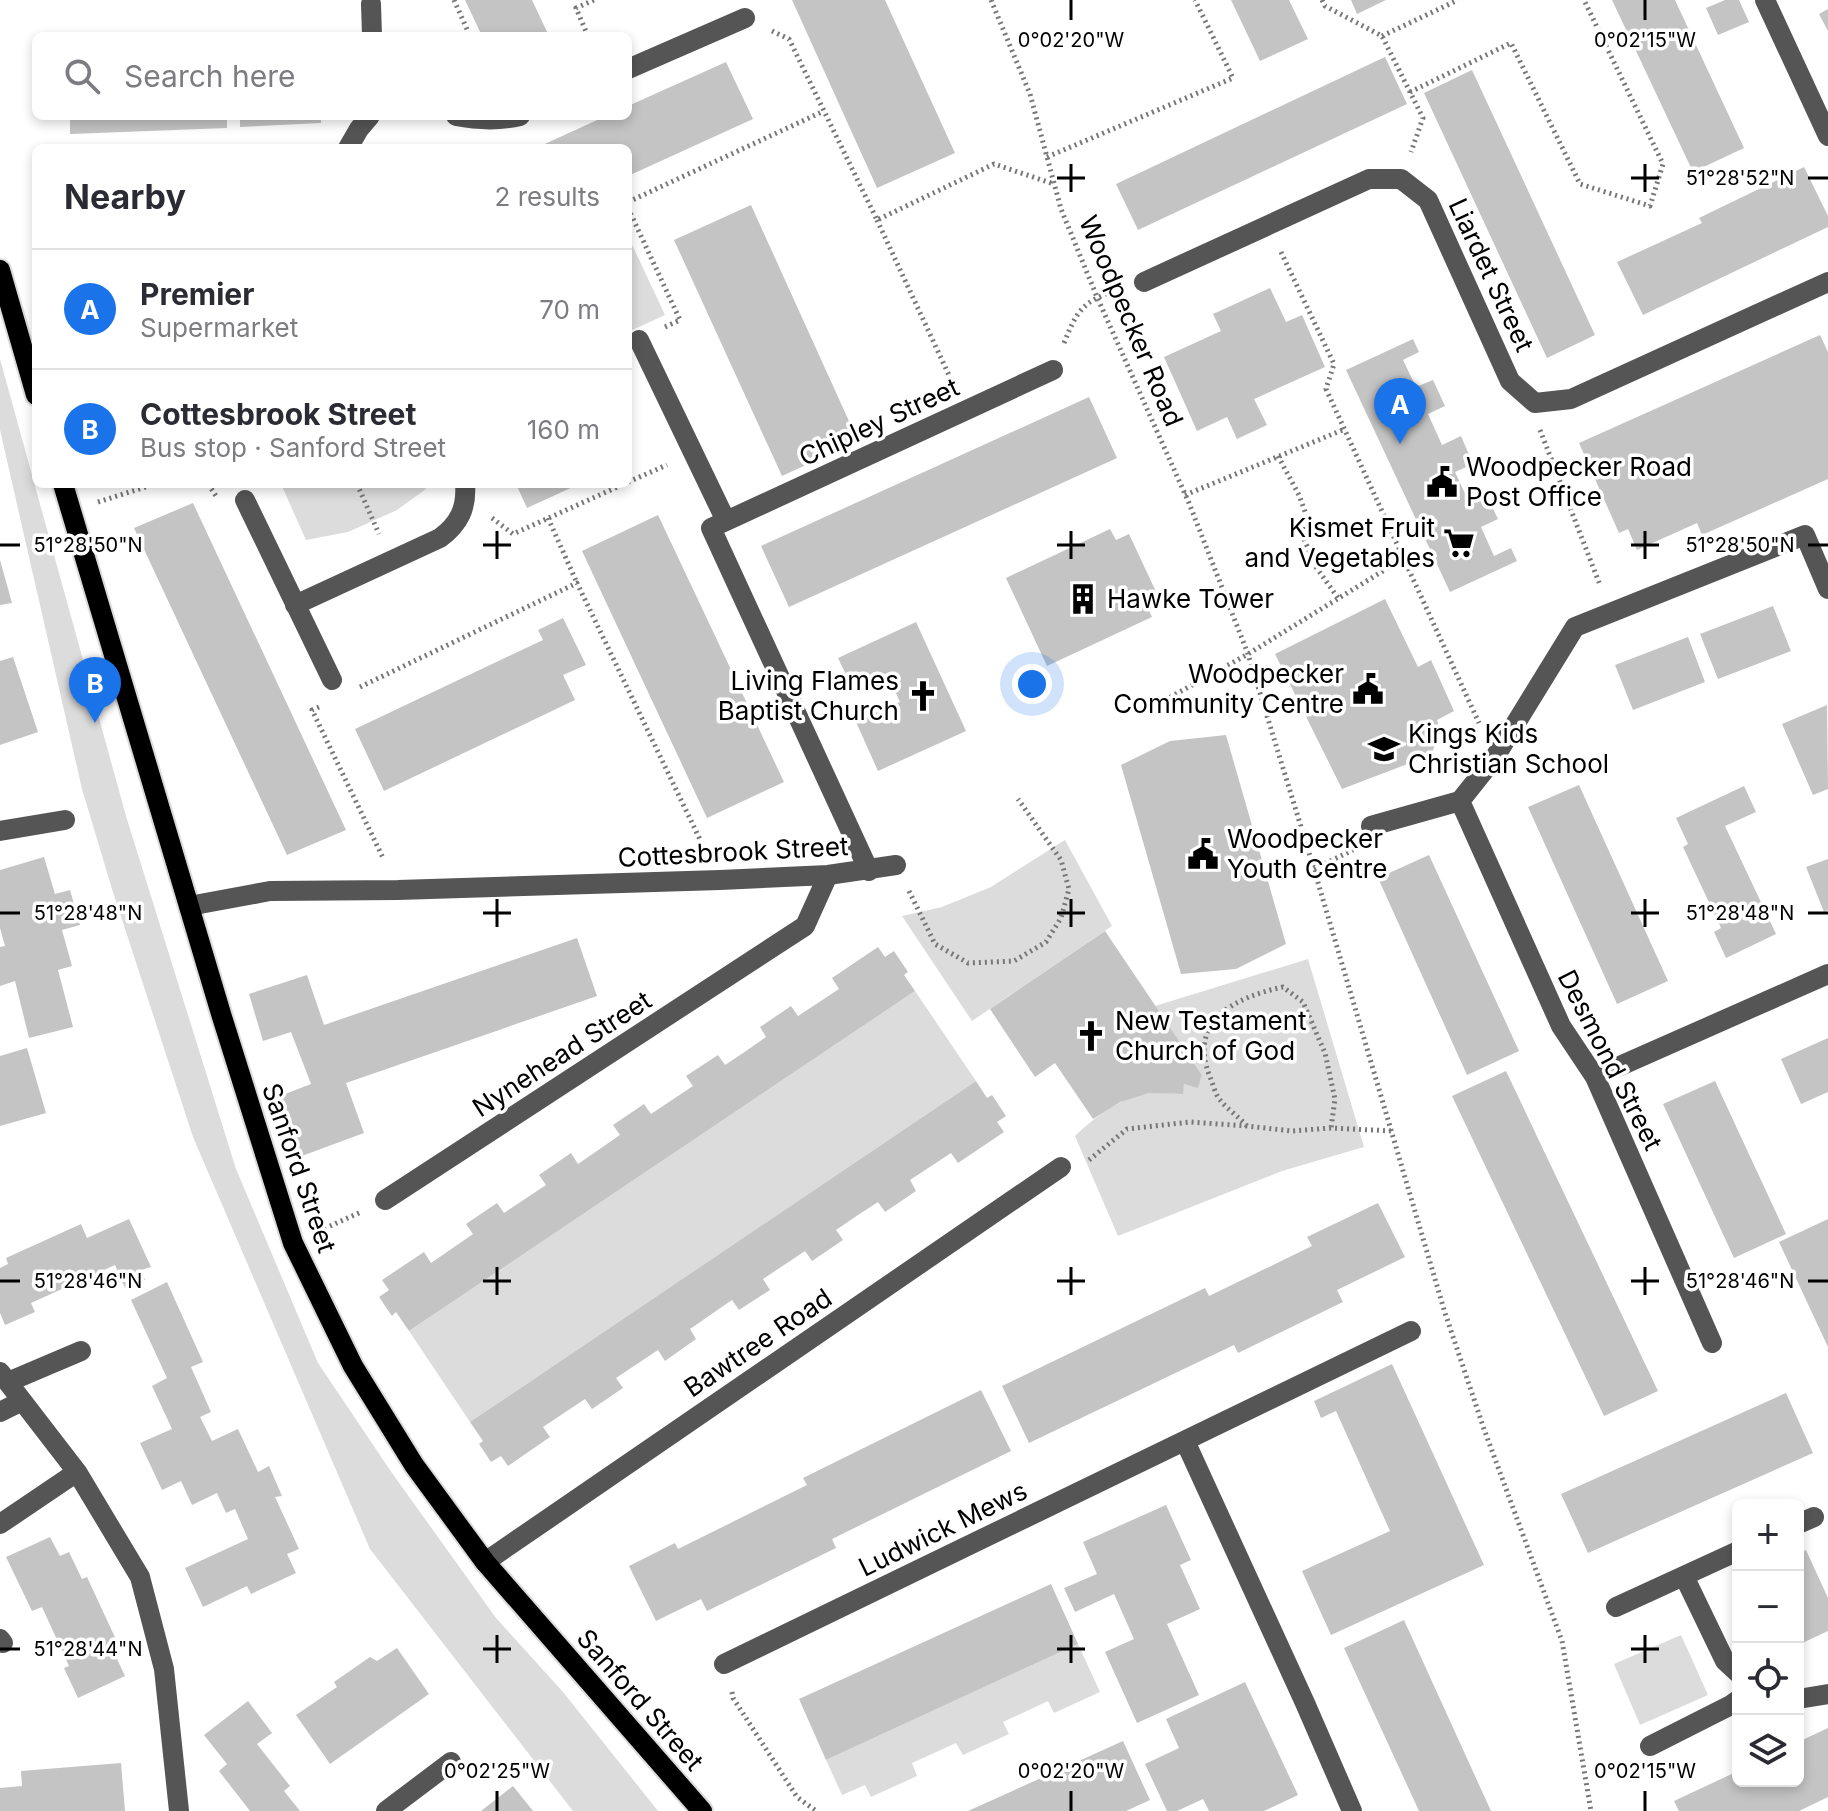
<!DOCTYPE html>
<html lang="en">
<head>
<meta charset="utf-8">
<style>
	body { margin:0; font-family:Inter,sans-serif; background:#f2f2f3; color:#2b2b33 }
	.controls { position:absolute; right:24px; bottom:24px; display:grid; overflow:hidden; border-radius:12px; box-shadow:0 4px 12px #0003 }
	.controls button { width:72px; height:72px; display:grid; place-items:center; padding:0; border:0; border-bottom:2px solid #e1e1e2; background:#fff; color:#2b2b33; font:40px sans-serif }
	.you { position:absolute; left:1032px; top:684px; width:28px; height:28px; margin:-20px; border:6px solid #fff; border-radius:50%; background:#1a73e8; box-shadow:0 0 0 12px #1a73e833 }
	.badge { display:grid; place-items:center; width:52px; height:52px; border-radius:50%; background:#1a73e8; color:#fff; font-size:26px; font-weight:700 }
	.pin { position:absolute; translate:-50% -66px; filter:drop-shadow(0 2px 4px #0008) }
	.pin::after { content:''; position:absolute; top:42px; width:28px; height:24px; background:inherit; clip-path:polygon(0 0,100% 0,50% 100%) }
	.list { margin:0; padding:0; list-style:none }
	h2 { display:flex; justify-content:space-between; align-items:center; height:104px; margin:0; padding:0 32px; font-size:34px }
	h2 small { font-size:26px; font-weight:400; color:#7c7c81 }
	.list li { display:grid; grid-template-columns:52px 1fr auto; gap:24px; align-items:center; box-sizing:border-box; height:120px; padding:0 32px; border-top:2px solid #e1e1e2 }
	.list b { display:block; font-size:30px; white-space:nowrap }
	.list p { margin:0; font-size:26px; white-space:nowrap; color:#7c7c81 }
	.list em { font-size:26px; font-style:normal; color:#7c7c81 }
	.icon { flex:none; width:44px; height:44px; fill:none; stroke:currentColor; stroke-width:2; stroke-linecap:round; stroke-linejoin:round }
	.map { position:relative; flex:none; width:1828px; height:1811px; overflow:hidden }
	.search { position:absolute; background:#fff; box-shadow:0 4px 12px #0003; left:32px; top:32px; width:600px; height:88px; display:flex; align-items:center; gap:20px; box-sizing:border-box; padding:0 28px; border-radius:12px; color:#7c7c81; font-size:30px }
	.panel { position:absolute; background:#fff; box-shadow:0 4px 12px #0003; left:32px; top:144px; width:600px; height:344px; border-radius:12px }
	.map>svg:first-child { display:block }
	.green { fill:#dcdcdc }
	.building { fill:#c4c4c4 }
	.lines { fill:none; stroke-linecap:round; stroke-linejoin:round }
	.major-casing { stroke:#dbdbdb; stroke-width:24 }
	.path { stroke:#777; stroke-width:5; stroke-dasharray:2 4; stroke-linecap:butt }
	.minor { stroke:#555; stroke-width:20 }
	.major { stroke:#000; stroke-width:20 }
	.ticks { fill:none; stroke:#000; stroke-width:3 }
	.labels { text-anchor:middle; stroke-width:7; stroke-linejoin:round; paint-order:stroke }
	.street-label { font-size:26px; fill:#000; stroke:#fff }
	.poi-label { font-size:26px; fill:#000; stroke:#fff; text-anchor:start }
	.ticks-label { font-size:20px; text-anchor:middle; fill:#000; stroke:#fff; stroke-width:7; stroke-linejoin:round; paint-order:stroke }
</style>
</head>
<body>
<div class="map">
<svg width="1828" height="1811" viewBox="0 0 1828 1811">
	<rect width="100%" height="100%" fill="#fff"/>
	<path class="green" d="M628,236L665,315L628,332Z
		M0,359L126,816L236,1169L318,1363L392,1473L496,1618L563,1692L658,1811H573L370,1549L193,1137L112,889L82,789L0,430Z
		M281,484H423L426,489L397,510L348,532L306,540Z
		M1065,840L1112,926L972,1021L902,916L942,907L991,887Z
		M1308,959L1364,1147L1282,1171L1118,1236L1075,1136C1095,1117 1121,1096 1150,1093C1161,1092 1172,1094 1182,1094L1184,1084L1198,1087L1202,1075L1155,1006Z
		M915,991L976,1081L470,1422L409,1331Z
		M1681,1635L1708,1695L1640,1725L1614,1664Z
		M1078,1644L1100,1692L1054,1713L1048,1701L1003,1722L1009,1734L963,1755L956,1743L912,1763L917,1776L871,1797L865,1785L842,1795L826,1760Z"/>
	<path class="building" d="M465,0H532L549,36H482Z
		M792,0H885L955,153L877,188Z
		M1231,0H1289L1308,39L1260,61Z
		M1351,0H1386L1357,14Z
		M1612,0H1675L1744,148L1693,172Z
		M1725,0H1739L1749,22L1718,35L1706,8Z
		M1828,9V31L1819,14Z
		M1385,57L1407,104L1138,230L1116,184Z
		M726,62L753,119L628,176V148H536L606,116H628V106Z
		M1472,70L1595,335L1547,358L1424,93Z
		M70,116H227V128L70,134Z
		M240,116H321V123L240,127Z
		M1804,167L1828,216V227L1643,315L1617,262L1702,223L1699,218Z
		M751,205L858,441L782,476L674,240Z
		M1270,288L1286,322L1302,315L1325,367L1254,399L1267,425L1237,439L1227,417L1197,431L1164,357L1221,331L1213,314Z
		M1820,335L1828,352V479L1702,535L1697,523L1637,550L1628,529L1619,533L1579,443Z
		M1413,339L1419,352L1403,360L1416,387L1433,380L1445,406L1428,414L1442,445L1461,436L1473,464L1455,472L1468,500L1485,492L1498,519L1481,527L1494,556L1511,548L1517,561L1450,592L1346,370Z
		M1089,397L1117,458L789,607L761,546Z
		M516,484H574L575,486L527,508Z
		M193,503L346,830L287,855L134,528Z
		M658,515L784,782L707,818L582,551Z
		M1110,529L1116,540L1129,534L1158,596L1145,602L1152,617L1047,666L1006,578Z
		M0,560L12,603L0,605Z
		M1385,599L1418,667L1431,660L1454,711L1437,720L1440,732L1431,755L1342,789L1275,654Z
		M1773,606L1791,651L1718,679L1700,634Z
		M563,618L586,665L563,675L575,700L384,791L355,729L543,640L538,630Z
		M916,622L966,731L878,771L856,722L900,702L887,673L853,689L838,658Z
		M1688,637L1705,682L1633,710L1615,665Z
		M13,657L38,732L0,745V661Z
		M1827,705L1828,789L1813,795L1782,724Z
		M1226,735L1286,944L1236,969L1181,974L1121,765L1170,741Z
		M1579,785L1668,981L1617,1004L1528,807Z
		M1744,786L1756,812L1725,826L1776,934L1726,958L1714,932L1721,928L1683,847L1688,844L1676,818Z
		M1429,855L1519,1051L1467,1075L1378,878Z
		M44,857L55,894L70,890L80,925L62,930L72,966L58,970L73,1027L29,1038L15,981L0,986V947L5,946L0,928V870Z
		M1828,859V910L1824,912L1806,867Z
		M1105,931L1202,1075L1198,1088L1184,1084L1183,1094L1149,1093L1120,1102L1093,1119L1055,1063L1035,1077L990,1009Z
		M577,938L597,996L346,1083L364,1133L299,1157L280,1096L311,1084L291,1032L263,1041L249,994L307,975L324,1025Z
		M878,947L885,957L894,951L908,972L904,975L915,991L409,1331L396,1312L392,1316L379,1297L389,1290L382,1280L424,1252L431,1263L473,1234L466,1224L497,1203L504,1213L546,1185L539,1175L571,1153L578,1164L620,1135L613,1125L644,1104L651,1114L693,1086L686,1076L718,1055L725,1065L746,1051L766,1037L760,1027L791,1006L798,1016L839,989L832,978Z
		M1828,1038V1092L1801,1104L1781,1059Z
		M27,1048L46,1113L0,1126V1056Z
		M1506,1071L1658,1391L1604,1416L1452,1096Z
		M976,1081L987,1098L992,1095L1006,1116L997,1122L1004,1132L958,1163L951,1153L910,1180L916,1191L885,1212L878,1202L858,1215L836,1230L843,1240L812,1261L805,1251L763,1279L770,1290L739,1310L732,1300L690,1329L696,1339L665,1361L658,1350L616,1378L623,1388L592,1409L585,1399L543,1427L550,1437L508,1466L501,1456L491,1462L479,1444L483,1441L470,1422Z
		M1715,1081L1786,1234L1734,1258L1663,1104Z
		M1378,1203L1405,1257L1337,1290L1343,1302L1238,1353L1234,1345L1029,1443L1002,1386L1205,1288L1209,1296L1312,1246L1307,1237Z
		M129,1219L151,1267L141,1270L145,1280L125,1288L115,1265L31,1303L35,1312L5,1325L0,1313V1268L8,1264L6,1258L81,1224L87,1238Z
		M1828,1219V1347L1779,1242Z
		M167,1282L203,1362L191,1367L211,1412L200,1417L212,1441L238,1429L258,1472L269,1466L282,1496L275,1497L299,1549L287,1554L296,1573L251,1594L247,1586L203,1607L185,1568L248,1539L235,1509L226,1513L217,1493L192,1505L181,1481L162,1490L140,1443L172,1429L152,1386L167,1378L131,1300Z
		M1392,1364L1484,1565L1331,1635L1302,1571L1390,1531L1336,1411L1321,1418L1314,1401Z
		M981,1390L1011,1451L832,1539L836,1548L707,1611L701,1599L656,1621L629,1566L675,1543L678,1549L807,1485L803,1478Z
		M1786,1393L1813,1453L1588,1553L1561,1494Z
		M1166,1505L1191,1560L1180,1565L1200,1609L1167,1624L1199,1695L1137,1723L1105,1652L1134,1639L1114,1594L1075,1612L1064,1588L1097,1574L1083,1542Z
		M50,1537L60,1556L69,1552L82,1579L87,1577L119,1646L112,1648L125,1676L78,1698L64,1668L69,1666L42,1607L32,1611L6,1557Z
		M1806,1550L1828,1598V1631L1798,1645V1554Z
		M1051,1584L1078,1644L826,1760L799,1699Z
		M1404,1620L1491,1811H1419L1344,1648Z
		M397,1648L429,1694L330,1764L296,1715L337,1687L334,1682L370,1657L377,1661Z
		M1245,1682L1298,1795L1264,1811H1209L1203,1799L1177,1811H1167L1145,1764L1179,1748L1166,1719Z
		M248,1701L272,1733L257,1744L290,1786L284,1791L300,1811H250L219,1771L227,1764L204,1735Z
		M1828,1728V1797L1799,1811H1679L1674,1801L1738,1771V1781H1798V1742Z
		M1123,1741L1150,1800L1126,1811H968Z
		M121,1763L125,1811H0V1788L22,1786L21,1771Z
		M513,1786L533,1811H481Z"/>
	<g class="lines">
		<defs>
			<path id="major" d="M0,270L36,395
				M63,484L222,1017L293,1243L353,1366L414,1465L485,1562L702,1811"/>
		</defs>
		<use href="#major" class="major-casing"/>
		<path class="path" d="M454,0L470,36
			M991,0L1030,94L1061,209L1097,297L1189,503L1248,654L1314,869L1445,1313L1484,1429L1562,1641L1591,1811
			M1322,0L1325,6L1382,36L1423,118L1411,152
			M772,31L789,39L877,220L994,164L1054,184
			M588,36L576,8L594,0
			M1382,36L1458,0
			M1410,92L1511,43L1580,184L1650,206L1663,164L1584,0
			M1047,157L1233,78L1195,0
			M628,202L824,111
			M628,208L680,320L665,327
			M877,220L954,386
			M1281,252L1334,364L1326,389L1479,723
			M1064,343C1076,313 1082,301 1115,291
			M1540,430L1600,585
			M1278,456L1299,495L1307,517L1304,539L1316,567L1338,598
			M628,482L667,465
			M208,484L216,496
			M357,484L379,534
			M1185,495L1345,429
			M98,502L155,484
			M492,518L513,534L624,484
			M548,518L577,583
			M360,687L577,583L706,852
			M319,707L312,710L384,860
			M1149,709L1248,654L1404,558
			M1314,869L1353,850
			M909,891L935,944L968,963L1014,961L1046,942L1061,918L1069,889L1061,860L1018,799
			M1247,1126C1239,1117 1227,1109 1220,1100C1215,1094 1213,1084 1210,1077C1187,1020 1236,997 1283,987L1303,1002L1325,1053L1335,1099L1331,1128
			M1089,1160L1127,1129L1190,1122L1247,1126L1292,1131L1331,1128L1392,1131
			M319,1231L361,1212
			M732,1692L733,1698L797,1797L816,1811"/>
		<path class="minor" d="M1765,0L1828,136
			M371,4L372,36
			M628,69L745,18
			M456,116C477,120 499,121 520,116
			M348,148L359,129L370,116
			M1144,282L1369,179H1401L1428,200L1510,381L1535,403L1571,399L1828,282
			M639,340L726,521
			M245,500L332,680
			M295,605L440,538C459,524 467,508 465,484
			M1460,801L1561,1026L1595,1077L1712,1343
			M1371,826L1460,801L1495,757L1575,627L1805,535L1828,589
			M0,831L65,820
			M869,871L711,528L1053,370
			M189,906L270,891L398,890L720,880L828,875L896,865
			M1595,1077L1828,974
			M385,1200L805,926L828,875
			M0,1372L77,1472L140,1577L164,1669L179,1811
			M8,1382L81,1351
			M0,1412L22,1401
			M1185,1441L1305,1703L1352,1811
			M0,1524L77,1472
			M1798,1524L1814,1517
			M485,1562L1061,1167
			M1684,1576L1725,1661L1738,1673
			M1616,1607L1738,1551
			M0,1639L3,1643
			M724,1664L1411,1331
			M1798,1699L1828,1694
			M1650,1746L1731,1705L1738,1700
			M386,1811L451,1762"/>
		<use href="#major" class="major"/>
	</g>
	<path class="ticks" d="M1071,0V20M1645,0V20M1071,164V192M1645,164V192M1057,178H1085M1631,178H1659M1808,178H1828M497,531V559M1071,531V559M1645,531V559M0,545H20M483,545H511M1057,545H1085M1631,545H1659M1808,545H1828M497,899V927M1071,899V927M1645,899V927M0,913H20M483,913H511M1057,913H1085M1631,913H1659M1808,913H1828M497,1267V1295M1071,1267V1295M1645,1267V1295M0,1281H20M483,1281H511M1057,1281H1085M1631,1281H1659M1808,1281H1828M497,1635V1663M1071,1635V1663M1645,1635V1663M0,1649H20M483,1649H511M1057,1649H1085M1631,1649H1659M497,1791V1811M1071,1791V1811M1645,1791V1811"/>
	<defs>
		<symbol id="civic-bare" viewBox="-9 -9 18 18"><path d="M-.6-6.5H3V-4.5H.6V-3L4-1V1h2V6H-6V1h2V-1L-.6-3ZM-1.2 2.5V6h2.4V2.5Z" fill="#000" stroke="#fff" stroke-width="2.5" paint-order="stroke"/></symbol>
		<symbol id="supermarket-bare" viewBox="-9 -9 18 18"><path d="M-6-5.5h2.5l.6 2H6L4.5 2H-2.5L-4.4-4H-6ZM-1.5 3.2a1.3 1.3 0 1 0 .1 0ZM3 3.2a1.3 1.3 0 1 0 .1 0Z" fill="#000" stroke="#fff" stroke-width="2.5" paint-order="stroke"/></symbol>
		<symbol id="building-bare" viewBox="-9 -9 18 18"><path d="M-4-6H4V6H1V3H-1V6H-4ZM-2.5-4.3h1.7v1.8h-1.7ZM.8-4.3h1.7v1.8H.8ZM-2.5-1h1.7V.8h-1.7ZM.8-1h1.7V.8H.8Z" fill="#000" stroke="#fff" stroke-width="2.5" paint-order="stroke"/></symbol>
		<symbol id="church-bare" viewBox="-9 -9 18 18"><path d="M-1.2-6h2.4v3.5h3.3v2.4h-3.3V6h-2.4V-.1h-3.3v-2.4h3.3Z" fill="#000" stroke="#fff" stroke-width="2.5" paint-order="stroke"/></symbol>
		<symbol id="school-bare" viewBox="-9 -9 18 18"><path d="M0-5L7-2L0 1L-7-2ZM-4 1L0 2.5L4 1V4Q0 6-4 4Z" fill="#000" stroke="#fff" stroke-width="2.5" paint-order="stroke"/></symbol>
	</defs>
	<g fill-rule="evenodd">
		<use href="#civic-bare" x="1420" y="460" width="44" height="44"/>
		<use href="#supermarket-bare" x="1437" y="521" width="44" height="44"/>
		<use href="#building-bare" x="1061" y="577" width="44" height="44"/>
		<use href="#civic-bare" x="1346" y="667" width="44" height="44"/>
		<use href="#church-bare" x="901" y="674" width="44" height="44"/>
		<use href="#school-bare" x="1362" y="727" width="44" height="44"/>
		<use href="#civic-bare" x="1181" y="832" width="44" height="44"/>
		<use href="#church-bare" x="1069" y="1014" width="44" height="44"/>
	</g>
	<g class="labels">
		<g class="street-label">
			<text transform="translate(1491 275) rotate(65)" y="9">Liardet Street</text>
			<text transform="translate(1131 321) rotate(67)" y="9">Woodpecker Road</text>
			<text transform="translate(879 422) rotate(-25)" y="9">Chipley Street</text>
			<text transform="translate(733 852) rotate(-3)" y="9">Cottesbrook Street</text>
			<text transform="translate(562 1054) rotate(-33)" y="9">Nynehead Street</text>
			<text transform="translate(1610 1060) rotate(63)" y="9">Desmond Street</text>
			<text transform="translate(299 1168) rotate(71)" y="9">Sanford Street</text>
			<text transform="translate(758 1343) rotate(-34)" y="9">Bawtree Road</text>
			<text transform="translate(943 1529) rotate(-26)" y="9">Ludwick Mews</text>
			<text transform="translate(640 1700) rotate(49)" y="9">Sanford Street</text>
		</g>
		<g class="poi-label">
			<text x="1466" y="476">Woodpecker Road<tspan x="1466" dy="30">Post Office</tspan></text>
			<text x="1435" y="537" text-anchor="end">Kismet Fruit<tspan x="1435" dy="30">and Vegetables</tspan></text>
			<text x="1107" y="608">Hawke Tower</text>
			<text x="1344" y="683" text-anchor="end">Woodpecker<tspan x="1344" dy="30">Community Centre</tspan></text>
			<text x="899" y="690" text-anchor="end">Living Flames<tspan x="899" dy="30">Baptist Church</tspan></text>
			<text x="1408" y="743">Kings Kids<tspan x="1408" dy="30">Christian School</tspan></text>
			<text x="1227" y="848">Woodpecker<tspan x="1227" dy="30">Youth Centre</tspan></text>
			<text x="1115" y="1030">New Testament<tspan x="1115" dy="30">Church of God</tspan></text>
		</g>
	</g>
	<g class="ticks-label">
		<text x="1071" y="47">0°02'20"W</text>
		<text x="1645" y="47">0°02'15"W</text>
		<text x="1740" y="185">51°28'52"N</text>
		<text x="88" y="552">51°28'50"N</text>
		<text x="1740" y="552">51°28'50"N</text>
		<text x="88" y="920">51°28'48"N</text>
		<text x="1740" y="920">51°28'48"N</text>
		<text x="88" y="1288">51°28'46"N</text>
		<text x="1740" y="1288">51°28'46"N</text>
		<text x="88" y="1656">51°28'44"N</text>
		<text x="497" y="1778">0°02'25"W</text>
		<text x="1071" y="1778">0°02'20"W</text>
		<text x="1645" y="1778">0°02'15"W</text>
	</g>
</svg>
<div class="controls">
<button>+</button>
<button>−</button>
<button><svg class="icon" aria-label="locate" viewBox="0 0 24 24"><circle cx="12" cy="12" r="6"/><path d="M12 2v4M12 18v4M2 12h4M18 12h4"/></svg></button>
<button><svg class="icon" aria-label="layers" viewBox="0 0 24 24"><path d="M12 4l9 5-9 5-9-5zM3 14l9 5 9-5"/></svg></button>
</div>
<div class="you"></div>
<div class="pin badge" style="left:1400px;top:444px">A</div>
<div class="pin badge" style="left:95px;top:723px">B</div>
<div class="search"><svg class="icon" aria-label="search" viewBox="0 0 24 24"><circle cx="10" cy="10" r="6"/><path d="M15 15l6 6"/></svg>Search here</div>
<section class="panel">
<h2>Nearby<small>2 results</small></h2>
<ul class="list">
<li><span class="badge">A</span><div><b>Premier</b><p>Supermarket</p></div><em>70 m</em></li>
<li><span class="badge">B</span><div><b>Cottesbrook Street</b><p>Bus stop · Sanford Street</p></div><em>160 m</em></li>
</ul>
</section>
</div>
</body>
</html>
